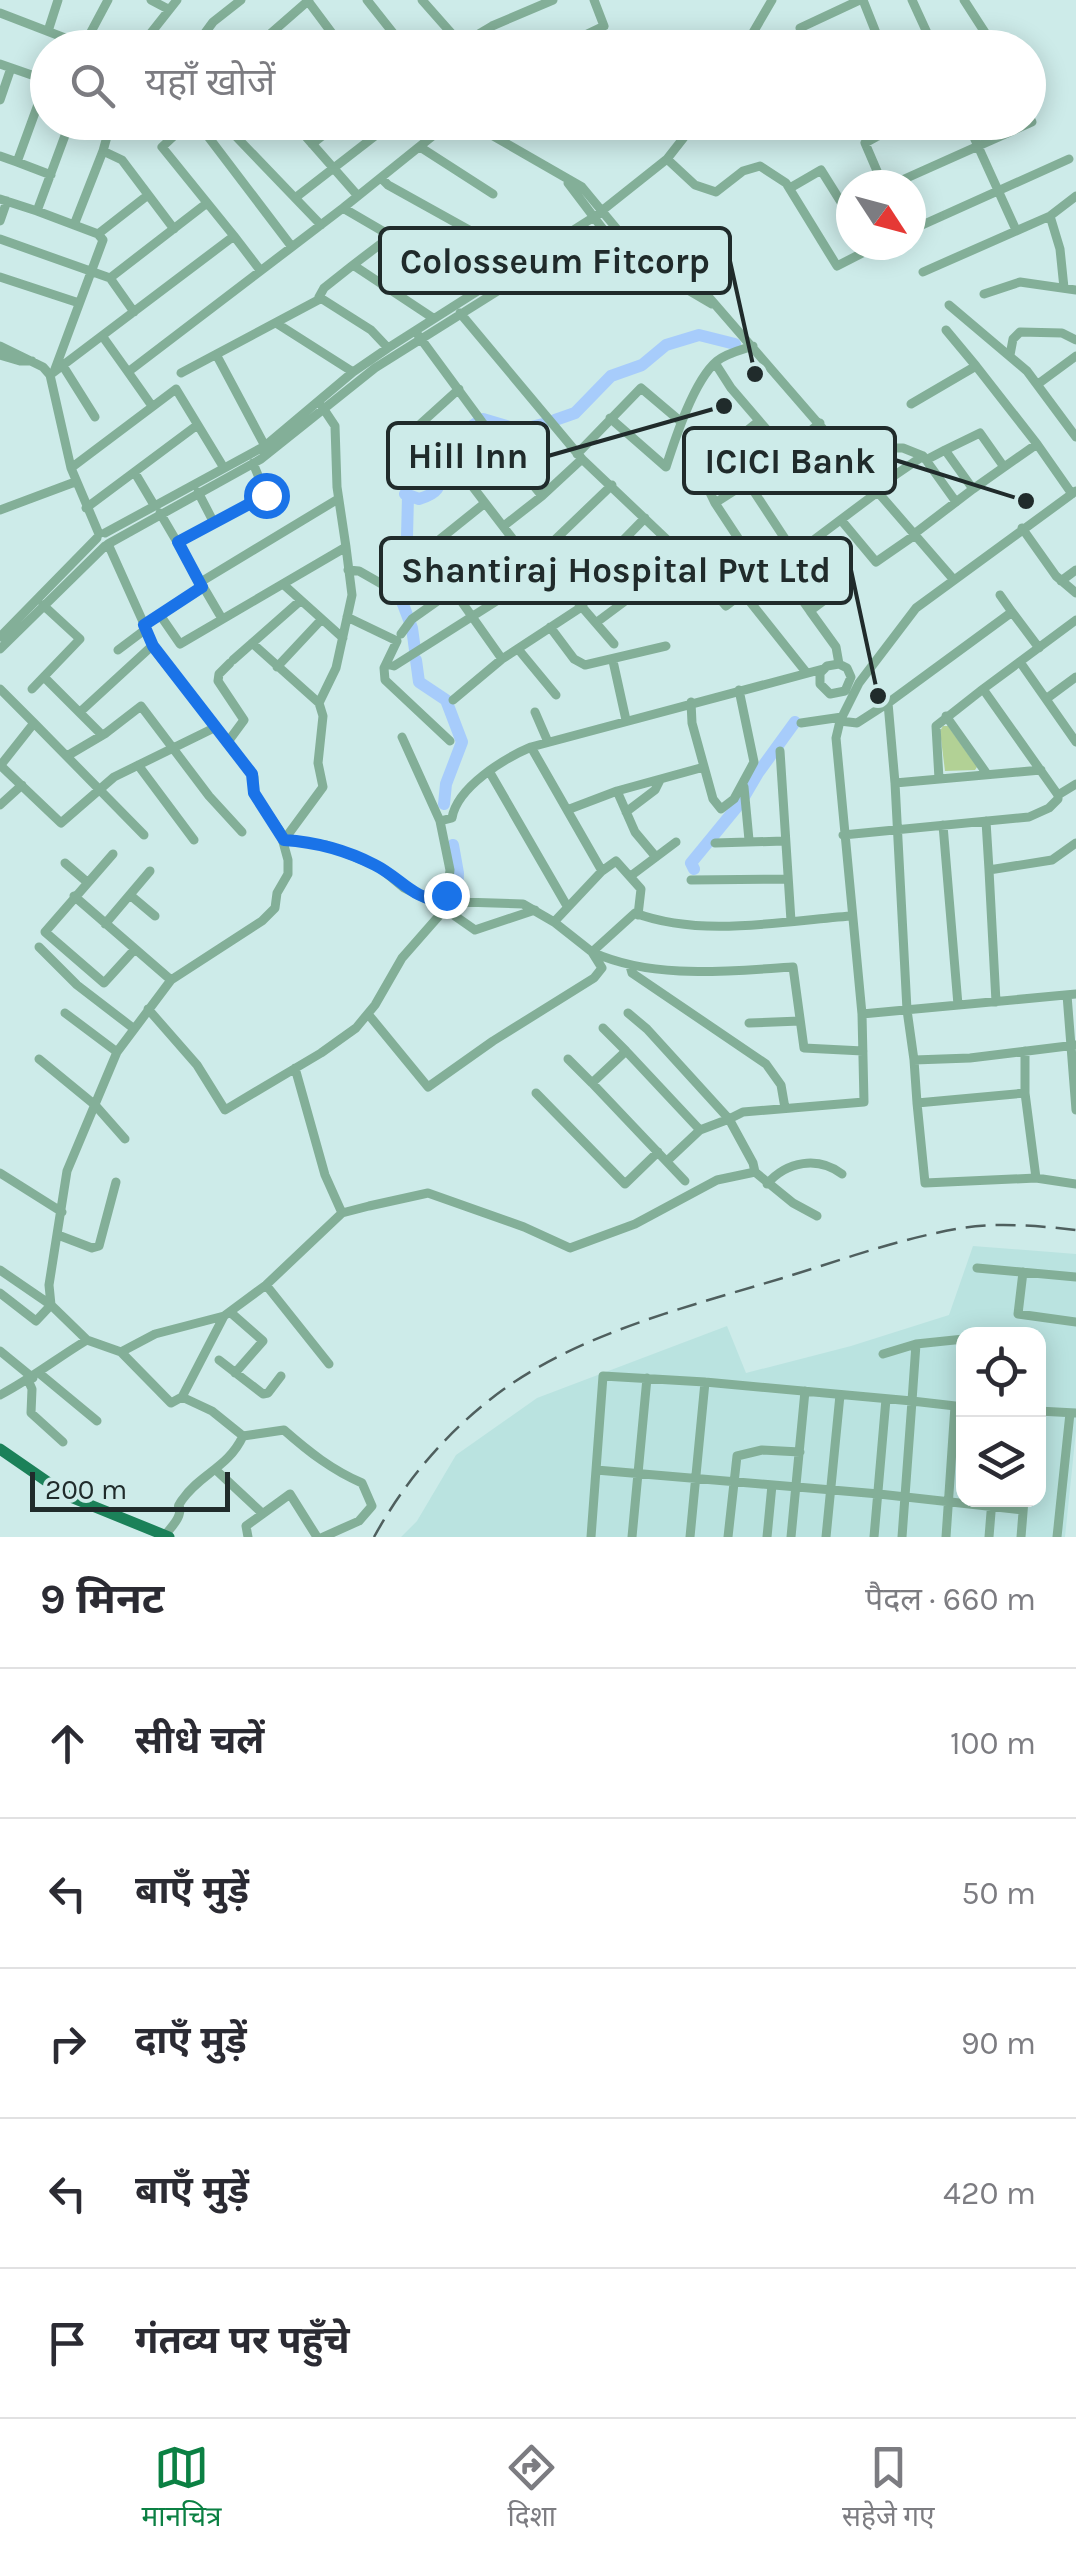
<!DOCTYPE html>
<html lang="hi">
<head>
<meta charset="utf-8">
<style>
	body { margin:0; font-family:Karla,"Noto Sans Devanagari",sans-serif; background:#f2f2f3; color:#2b2b33 }
	.controls { position:absolute; right:30px; bottom:30px; display:grid; overflow:hidden; border-radius:20px; box-shadow:0 5px 25px #0003 }
	.controls button { width:90px; height:90px; display:grid; place-items:center; padding:0; border:0; border-bottom:2px solid #e1e1e2; background:#fff; color:#2b2b33; font:50px sans-serif }
	.compass { position:absolute; left:836px; top:170px; width:90px; height:90px; border-radius:50%; background:#fff; box-shadow:0 5px 25px #0003; rotate:126deg }
	.scale { position:absolute; left:30px; bottom:25px; width:200px; box-sizing:border-box; padding-left:10px; border:5px solid #202b2b; border-top:0; font-size:28px; line-height:35px; white-space:nowrap; color:#202b2b; -webkit-text-stroke:8px #cdebe9; paint-order:stroke }
	.stop { position:absolute; width:30px; height:30px; margin:-22px; border:8px solid #1a73e8; border-radius:50%; background:#fff }
	.stop.end { background:#1a73e8; border-color:#fff; box-shadow:0 2px 10px #0008 }
	.list { margin:0; padding:0; list-style:none }
	h2 { display:flex; justify-content:space-between; align-items:center; height:130px; margin:0; padding:0 40px; font-size:42px }
	h2 small { font-size:32px; font-weight:400; color:#7c7c81 }
	.list li { display:grid; grid-template-columns:65px 1fr auto; gap:30px; align-items:center; box-sizing:border-box; height:150px; padding:0 40px; border-top:2px solid #e1e1e2 }
	.list b { display:block; font-size:38px; white-space:nowrap }
	.list em { font-size:32px; font-style:normal; color:#7c7c81 }
	.icon { flex:none; width:55px; height:55px; fill:none; stroke:currentColor; stroke-width:2; stroke-linecap:round; stroke-linejoin:round }
	.map { position:relative; flex:none; width:1076px; height:1537px; overflow:hidden }
	.search { position:absolute; background:#fff; box-shadow:0 5px 25px #0003; left:30px; right:30px; top:30px; height:110px; display:flex; align-items:center; gap:25px; box-sizing:border-box; padding:0 35px; border-radius:55px; color:#7c7c81; font-size:38px }
	.sheet { height:880px; background:#fff }
	nav { display:flex; justify-content:space-around; align-items:center; box-sizing:border-box; height:140px; border-top:2px solid #e1e1e2; background:#fff; font-size:28px; color:#7c7c81 }
	nav a { display:grid; justify-items:center; gap:5px }
	nav .on { color:#0b8043 }
	.map>svg:first-child { display:block }
	.built { fill:#bae3e0; fill-rule:evenodd }
	.green { fill:#b2d195 }
	.lines { fill:none; stroke-linecap:round; stroke-linejoin:round }
	.river { stroke:#a7ccfb; stroke-width:12 }
	.minor { stroke:#83af98; stroke-width:9 }
	.major { stroke:#1b8159; stroke-width:11 }
	.rail { stroke:#4f5f5e; stroke-width:2.5; stroke-dasharray:20 10; stroke-linecap:butt }
	.route { stroke:#1a73e8; stroke-width:12 }
	.leader { fill:none; stroke:#202b2b; stroke-width:4 }
	.callout-dot { fill:#202b2b; stroke:#cdebe9; stroke-width:4 }
	.callout { fill:#cdebe9; stroke:#202b2b; stroke-width:4 }
	.callout-label { font-size:35px; text-anchor:middle; font-weight:bold; fill:#202b2b }
</style>
</head>
<body>
<div class="map">
<svg width="1076" height="1537" viewBox="0 0 1076 1537">
	<rect width="100%" height="100%" fill="#cdebe9"/>
	<path class="built" d="M973,1246L1076,1254V1431L1065,1537H401L417,1521L456,1455L537,1398L727,1326L746,1373L851,1346L949,1315ZM964,1334H1038V1500H964Z"/>
	<path class="green" d="M943,726H948L977,767L975,770L945,771L940,731Z"/>
	<g class="lines">
		<path class="river" d="M555,420L575,413L611,376L642,365L666,345L699,335L735,344
			M405,494L419,499C450,490 434,478 443,461C451,445 467,427 483,419L520,430L543,424
			M408,496L407,537L398,591L412,628L415,650
			M416,660L419,682L446,700L462,742L446,784L444,804
			M453,845L458,873L457,897
			M694,869L691,863L741,802L758,773L795,722"/>
		<path class="minor" d="M151,0L168,9
			M367,0L405,48
			M422,0L460,43
			M863,0L882,48
			M912,0L934,48
			M964,0L995,48
			M308,1L343,48
			M0,13L91,48
			M800,28L860,0
			M48,31L58,0
			M205,33L220,48
			M84,45L108,0
			M139,48L177,0
			M194,48L213,22L241,0
			M254,48L309,0
			M315,48L330,33
			M455,48L492,26L553,0
			M558,48L604,26L594,0
			M744,48L772,0
			M0,64L46,80
			M48,77L17,162L51,175
			M0,100L11,68
			M164,122L182,129
			M189,122L162,147L234,236
			M197,122L292,247
			M222,122L321,225
			M293,122L358,196
			M469,122L582,187L626,240L706,294L954,580
			M871,122L876,137L865,143L883,185
			M967,122L1016,230
			M876,137L910,122
			M312,144L340,122
			M420,147L493,194
			M103,151L111,122
			M0,156L17,162
			M667,159L695,185L716,192L743,171L760,166L786,183L837,266L878,245
			M381,178L388,185L478,235L493,245L513,270
			M568,183L618,249L712,304
			M891,185L1032,122L1028,114
			M790,188L821,170L851,218
			M295,198L393,122
			M0,199L37,211L70,122
			M343,208L391,236L353,265L433,318
			M37,211L98,234L103,240L55,369
			M1050,216L1060,249L1064,288
			M0,221L7,201
			M74,225L103,151L122,160L174,229
			M911,230L1069,159
			M98,234L148,195
			M391,236L479,290
			M0,239L110,278L134,312
			M353,265L324,288L319,297L371,330L388,348
			M923,272L1050,216L1076,196
			M0,277L79,303
			M110,278L207,203
			M984,294L1020,282L1076,290
			M949,305L1027,371L1076,437
			M460,313L582,459
			M276,323L353,372
			M946,330L976,366
			M418,335L482,422L542,496L582,459L681,553L726,606L743,593L806,672
			M103,337L128,372L343,208L450,122
			M0,346L43,367L50,375L71,468L99,534
			M0,355L20,361H32
			M1010,355L1013,339L1020,332L1062,333L1076,340
			M217,356L265,446
			M715,363L731,388L786,452
			M63,366L95,417
			M128,372L152,406
			M181,373L320,299
			M50,375L234,236L260,270
			M1038,384L1076,356
			M911,404L976,366L1037,444
			M321,405L335,426L337,487L346,547
			M610,418L666,467C675,439 694,380 717,361C727,353 741,350 753,346
			M759,421L704,465L701,474L715,503L763,576
			M726,449L795,554
			M945,450L980,433L1004,467
			M577,454L641,388L680,421
			M926,460L956,502
			M858,467L876,448H903L923,456
			M71,468L176,389L224,468
			M135,473L154,505
			M421,483L398,455L396,446L459,389
			M612,485L538,556L614,644
			M876,488L923,456L926,460L945,450L973,489L914,534
			M973,489L1037,444L1072,494
			M1076,491L916,608L859,683L840,721L836,738L862,1014L1076,994
			M198,492L213,521
			M266,495L272,512
			M715,503L748,482L820,423
			M86,508L196,426
			M0,510L75,482
			M160,513L221,617
			M841,520L876,562L915,535
			M505,525L542,496
			M1022,528L1056,576L1076,593
			M105,533L265,446L353,372L388,348L594,217L667,159L696,122
			M178,543L266,495L253,463
			M611,553L645,585
			M419,556L485,503
			M778,566L810,611L841,588L810,543
			M348,570L359,571L394,591
			M1061,581L1076,570
			M199,583L338,499
			M284,585L343,638
			M568,590L597,567L645,518
			M454,591L502,659
			M743,593L879,491
			M1000,595L1012,612
			M810,611L836,647L839,664L847,668L851,677L845,691L830,694L820,684V673L827,666L839,664
			M160,615L180,644L346,547L352,595L336,668L319,703
			M347,617L397,641L384,668L385,680L450,741
			M597,622L652,581L681,553
			M144,625L201,587
			M550,627L574,659L585,665L666,646
			M401,634L412,619L477,573L512,538L423,422
			M0,637L97,538
			M252,643L319,703L323,716L318,763L323,787L284,840
			M1039,648L1012,612L888,703L895,783L1041,770
			M0,649L105,546
			M518,649L556,695
			M118,650L146,629
			M233,660L300,601
			M613,661L626,720
			M1020,662L1076,742
			M386,664L394,666L547,569
			M277,667L321,620
			M44,677L102,735
			M0,689L34,723
			M32,689L80,639L43,605
			M1046,699L1076,677
			M453,700L502,659L583,606
			M691,702L692,723L713,799L721,809L734,799L754,762L739,690
			M80,712L153,645
			M535,712L548,742
			M946,716L987,774
			M840,721L857,723L888,703
			M801,723L842,717
			M402,737L440,821L450,870L445,909L475,930L535,910
			M227,743L244,720L218,681L219,674L230,663
			M780,751L791,921
			M67,756L106,733L141,706L209,796L242,832
			M0,765L61,823L114,777L216,727
			M138,765L194,840
			M0,766L34,723L144,835
			M489,771L567,906
			M939,779L936,726L983,689
			M895,783L907,1010L914,1060L970,1058L1076,1045
			M744,787L749,840
			M617,791L635,832L656,857
			M1058,795L1076,784
			M0,805L22,785
			M567,810L617,791L704,767
			M626,812L655,790L660,780
			M440,821L452,818C457,787 505,758 531,747
			M986,821L989,870
			M943,825L958,1005
			M843,835L1029,817L1049,808L1058,799V795L983,689L1076,620
			M284,840L326,845L379,867L404,888L430,901L523,904L554,922L592,952L635,913C702,938 782,921 851,916
			M715,843L784,841
			M113,854L45,932L104,983L135,949
			M65,863L87,882
			M602,871L531,747L823,669
			M632,875L676,842
			M691,880L787,879
			M130,895L155,916
			M74,896L171,980
			M554,922L602,871L616,861L641,889L638,915
			M105,924L150,871
			M39,947L77,985L133,1028
			M630,966L632,973L766,1064L781,1085L785,1108
			M1067,995L1076,1110
			M996,1002L989,870L1052,860L1076,843
			M148,1009L197,1065L225,1110L321,1053L356,1028L375,1005L402,958L445,909
			M65,1013L117,1052
			M628,1013L647,1029L729,1119L700,1130L626,1051L592,1083L685,1181
			M368,1014L428,1087L493,1041L594,978L602,968L592,952C654,980 727,971 793,967L804,1048L863,1051
			M749,1023L800,1021
			M603,1028L626,1051
			M1025,1051V1093
			M39,1059L95,1105L125,1139
			M568,1059L592,1083
			M914,1060L917,1103L1025,1093L1036,1178L1076,1184
			M295,1068L325,1175L342,1213
			M536,1093L625,1184L658,1152
			M917,1103L925,1183L1036,1178
			M667,1161L700,1130
			M755,1172L793,1203L817,1216
			M0,1173L62,1212
			M767,1184C787,1161 818,1156 842,1174
			M58,1235L92,1248L99,1246L116,1182
			M977,1268L1076,1277
			M0,1270L51,1305L36,1321L0,1293
			M1023,1272L1018,1314L1076,1322
			M266,1285L329,1364
			M230,1312L263,1341L235,1373
			M87,1340L51,1305L49,1285L67,1171L117,1052L171,980L262,921L275,908L277,893L288,874V860L280,831L254,793V777L157,653L108,544L261,459L375,368L587,235L594,232L606,235
			M916,1344L912,1401L964,1407
			M0,1351L33,1378
			M121,1352L171,1403L182,1397L224,1316
			M883,1354L916,1344L964,1339
			M219,1360L263,1394L268,1393L281,1376
			M39,1373L97,1421
			M28,1380L32,1389L31,1413L63,1442
			M0,1395C31,1379 57,1358 87,1340L121,1352L155,1334L224,1316L266,1285L342,1213L369,1206L428,1193L524,1227L570,1248L635,1224L717,1180L755,1172L753,1163L729,1119L743,1112L864,1102L862,1014
			M182,1397L212,1411L243,1436
			M1038,1411L1076,1413
			M243,1436L284,1430C309,1452 332,1470 362,1483L372,1506L359,1521L323,1537
			M596,1470L879,1494L1023,1510
			M217,1471L262,1513
			M165,1535C169,1530 177,1522 179,1515C183,1501 174,1512 182,1500C201,1473 228,1468 243,1436
			M248,1537L246,1526L290,1494L317,1537
			M591,1537L603,1376L705,1382L912,1401L902,1537
			M632,1537L647,1378
			M690,1537L705,1382
			M728,1537L737,1456L762,1450L800,1452
			M767,1537L772,1485
			M791,1537L805,1391
			M826,1537L840,1395
			M874,1537L886,1399
			M946,1537L955,1406
			M989,1537L992,1500
			M1021,1537L1024,1500
			M1057,1537L1070,1413"/>
		<path class="major" d="M0,1449L68,1496L169,1537"/>
		<path class="rail" d="M374,1537C406,1479 450,1428 504,1389C586,1331 691,1306 786,1277C844,1259 902,1238 962,1228C998,1222 1040,1226 1076,1230"/>
	</g>
	<g class="lines">
		<path class="route" d="M266,495L178,542L202,587L144,625L153,646L252,774L254,793L284,840C316,842 346,850 375,865C401,878 413,900 444,901L446,895"/>
	</g>
	<path class="leader" d="M755 374L730 261M724 406L548 456M1026 501L895 460M878 696L851 570"/>
	<g class="callout-dot">
		<circle cx="755" cy="374" r="10"/>
		<circle cx="724" cy="406" r="10"/>
		<circle cx="1026" cy="501" r="10"/>
		<circle cx="878" cy="696" r="10"/>
	</g>
	<g class="callout">
		<rect x="380" y="228" width="350" height="65" rx="10"/>
		<rect x="388" y="423" width="160" height="65" rx="10"/>
		<rect x="684" y="428" width="211" height="65" rx="10"/>
		<rect x="381" y="538" width="470" height="65" rx="10"/>
	</g>
	<g class="callout-label">
		<text x="555" y="273">Colosseum Fitcorp</text>
		<text x="468" y="468">Hill Inn</text>
		<text x="790" y="473">ICICI Bank</text>
		<text x="616" y="582">Shantiraj Hospital Pvt Ltd</text>
	</g>
</svg>
<div class="controls">
<button><svg class="icon" aria-label="locate" viewBox="0 0 24 24"><circle cx="12" cy="12" r="6"/><path d="M12 2v4M12 18v4M2 12h4M18 12h4"/></svg></button>
<button><svg class="icon" aria-label="layers" viewBox="0 0 24 24"><path d="M12 4l9 5-9 5-9-5zM3 14l9 5 9-5"/></svg></button>
</div>
<svg class="compass" viewBox="-18 -18 36 36"><path d="M0-13l5 13h-10z" fill="#e53935"/><path d="M0 13l5-13h-10z" fill="#7c7c81"/></svg>
<div class="scale">200 m</div>
<div class="stop" style="left:266px;top:495px"></div>
<div class="stop end" style="left:446px;top:895px"></div>
<div class="search"><svg class="icon" aria-label="search" viewBox="0 0 24 24"><circle cx="10" cy="10" r="6"/><path d="M15 15l6 6"/></svg>यहाँ खोजें</div>
</div>
<section class="sheet">
<h2>9 मिनट<small>पैदल · 660 m</small></h2>
<ul class="list">
<li><svg class="icon" aria-label="ahead" viewBox="0 0 24 24"><path d="M12 20V5M6 11l6-6 6 6"/></svg><div><b>सीधे चलें</b></div><em>100 m</em></li>
<li><svg class="icon" aria-label="left" viewBox="0 0 24 24"><path d="M17 20v-9H6M10 6l-5 5 5 5"/></svg><div><b>बाएँ मुड़ें</b></div><em>50 m</em></li>
<li><svg class="icon" aria-label="right" viewBox="0 0 24 24"><path d="M7 20v-9h11M14 6l5 5-5 5"/></svg><div><b>दाएँ मुड़ें</b></div><em>90 m</em></li>
<li><svg class="icon" aria-label="left" viewBox="0 0 24 24"><path d="M17 20v-9H6M10 6l-5 5 5 5"/></svg><div><b>बाएँ मुड़ें</b></div><em>420 m</em></li>
<li><svg class="icon" aria-label="arrive" viewBox="0 0 24 24"><path d="M6 21V4h12l-3 4 3 4H6"/></svg><div><b>गंतव्य पर पहुँचे</b></div></li>
</ul>
</section>
<nav>
<a class="on"><svg class="icon" aria-label="map" viewBox="0 0 24 24"><path d="M3 6l6-2 6 2 6-2v14l-6 2-6-2-6 2zM9 4v14M15 6v14"/></svg>मानचित्र</a>
<a><svg class="icon" aria-label="directions" viewBox="0 0 24 24"><path d="M12 3l9 9-9 9-9-9zM9 14v-3h6M13 9l2 2-2 2"/></svg>दिशा</a>
<a><svg class="icon" aria-label="saved" viewBox="0 0 24 24"><path d="M7 4h10v16l-5-4-5 4z"/></svg>सहेजे गए</a>
</nav>
</body>
</html>
